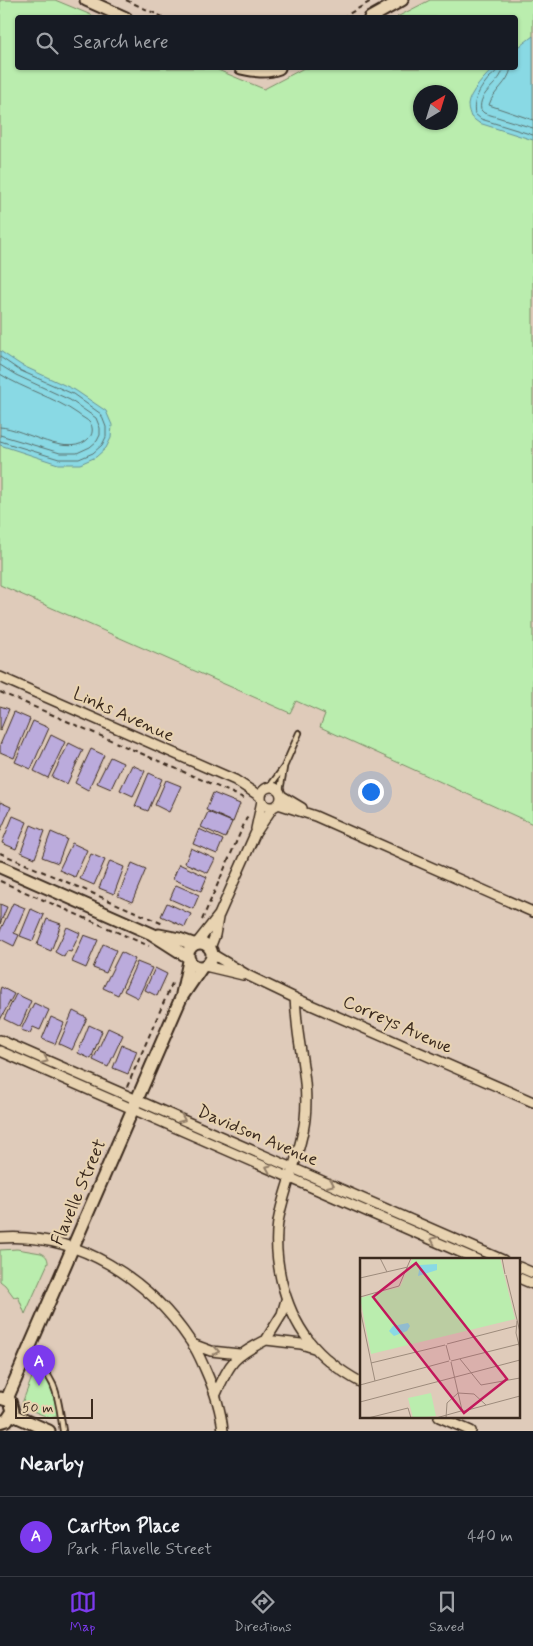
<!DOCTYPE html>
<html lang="en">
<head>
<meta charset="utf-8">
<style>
	body { margin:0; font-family:Mynerve,sans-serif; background:#20242c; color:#f1f3f6 }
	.compass { position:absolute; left:413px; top:85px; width:45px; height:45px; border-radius:50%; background:#171b24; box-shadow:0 1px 4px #0004; rotate:38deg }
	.scale { position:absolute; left:15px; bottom:12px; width:78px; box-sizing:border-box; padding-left:5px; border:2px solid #3b2a1e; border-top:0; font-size:14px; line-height:18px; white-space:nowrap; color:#3b2a1e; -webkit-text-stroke:4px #e8d3b1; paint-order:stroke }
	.you { position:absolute; left:370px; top:791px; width:18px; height:18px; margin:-12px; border:4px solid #fff; border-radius:50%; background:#1a73e8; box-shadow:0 0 0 8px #1a73e833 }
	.badge { display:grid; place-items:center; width:32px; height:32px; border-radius:50%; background:#7c3aed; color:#fff; font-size:16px; font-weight:700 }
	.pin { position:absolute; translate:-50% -41px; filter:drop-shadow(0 1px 2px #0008) }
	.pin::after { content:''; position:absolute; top:26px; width:18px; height:15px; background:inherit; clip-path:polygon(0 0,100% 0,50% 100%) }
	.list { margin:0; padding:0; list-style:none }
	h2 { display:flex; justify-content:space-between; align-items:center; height:65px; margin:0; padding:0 20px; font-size:21px }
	h2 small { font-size:16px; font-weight:400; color:#9ea1a6 }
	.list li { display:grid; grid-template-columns:32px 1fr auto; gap:15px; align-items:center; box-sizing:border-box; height:80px; padding:0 20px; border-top:1px solid #363941 }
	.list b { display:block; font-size:19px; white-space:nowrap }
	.list p { margin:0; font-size:16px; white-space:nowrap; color:#9ea1a6 }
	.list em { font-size:16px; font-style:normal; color:#9ea1a6 }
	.icon { flex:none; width:28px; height:28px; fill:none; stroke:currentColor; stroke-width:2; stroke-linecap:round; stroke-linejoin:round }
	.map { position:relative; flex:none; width:533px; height:1431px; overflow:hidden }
	.search { position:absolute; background:#171b24; box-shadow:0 1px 4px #0004; left:15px; right:15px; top:15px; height:55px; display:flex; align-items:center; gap:12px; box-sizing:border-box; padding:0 18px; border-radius:5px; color:#9ea1a6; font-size:19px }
	.sheet { height:145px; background:#171b24 }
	nav { display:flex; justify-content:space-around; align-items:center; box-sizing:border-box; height:70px; border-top:1px solid #363941; background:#171b24; font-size:14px; color:#9ea1a6 }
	nav a { display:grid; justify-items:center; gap:2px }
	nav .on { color:#7c3aed }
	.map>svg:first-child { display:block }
	.green { fill:#baedae; stroke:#7a8c66; fill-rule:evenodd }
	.water { fill:#89d9e4; stroke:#6a9395 }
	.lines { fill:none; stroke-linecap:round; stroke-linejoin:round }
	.shore { stroke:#5a706d; stroke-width:1 }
	.building { fill:#bbabdc; stroke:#3b2a1e }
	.service-casing { stroke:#3b2a1e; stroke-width:8 }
	.minor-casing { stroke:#3b2a1e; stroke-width:12 }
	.tertiary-casing { stroke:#3b2a1e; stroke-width:15 }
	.path { stroke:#3b2a1e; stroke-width:2; stroke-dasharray:5 4; stroke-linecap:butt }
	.service { stroke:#e8d3b1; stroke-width:4.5 }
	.minor { stroke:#e8d3b1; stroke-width:9 }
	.tertiary { stroke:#e8d3b1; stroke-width:11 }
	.oneway { stroke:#927e68 }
	.labels { text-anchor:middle; stroke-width:4; stroke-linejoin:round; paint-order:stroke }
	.street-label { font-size:18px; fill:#3b2a1e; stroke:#e8d3b1 }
	.inset-road { fill:none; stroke:#9d8b7c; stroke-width:1 }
	.view { fill:#c2185b; fill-opacity:0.15; stroke:#c2185b; stroke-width:2.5 }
	.inset-edge { fill:none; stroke:#3b2a1e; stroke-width:2.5 }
</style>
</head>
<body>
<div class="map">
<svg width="533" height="1431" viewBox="0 0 533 1431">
	<rect width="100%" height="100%" fill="#dfcbba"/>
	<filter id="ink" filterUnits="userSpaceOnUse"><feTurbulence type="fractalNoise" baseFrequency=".02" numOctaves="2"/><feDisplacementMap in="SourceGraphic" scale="10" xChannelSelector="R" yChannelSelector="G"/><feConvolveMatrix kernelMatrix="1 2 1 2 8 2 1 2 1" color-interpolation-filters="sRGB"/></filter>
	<g filter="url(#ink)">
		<path class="green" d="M0,0H55L96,17L18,18V68H213L264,89L304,68H516V18L397,17L430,0H533V824L320,727L325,714L296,701L290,713L0,585ZM420,92H450V122H420Z
			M17,1249L41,1253C46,1255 48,1258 48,1263L25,1314L18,1296L14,1297L5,1285L0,1281V1250Z
			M38,1370C52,1383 55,1398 58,1416L50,1418L21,1406L34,1372Z"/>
		<path class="water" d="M533,36V140L479,123L471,117C470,114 468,109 468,105C469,93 486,75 494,68H516V49Z
			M0,351L21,365L75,390L106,411L112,425L111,438L106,448L96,457L80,464H58L0,445Z"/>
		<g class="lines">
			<path class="shore" d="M497,68C496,73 494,74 490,77C481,87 472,100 475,114L481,119L533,135
				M503,68C502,84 477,92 481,110L484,113L533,128
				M511,68C509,83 493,91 489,105L533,120
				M0,357L19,370L73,394L101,414L106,427V437L102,445L93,453L79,459H59L0,441
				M0,365L16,375L70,400L96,418L100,428V435L97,441L90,447L77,453H60L0,435
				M0,374C25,390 54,397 78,414C81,417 87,419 90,423C93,427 93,433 90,437C70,461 24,428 0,427"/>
		</g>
		<path class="building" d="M0,706L9,709L0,731Z
			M14,712L30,719L14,758L0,752V745Z
			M33,721L49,728L31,769L15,762Z
			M51,735L65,742L48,778L34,771Z
			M69,743L83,750L67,784L52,777Z
			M91,749L104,755L88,790L75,783Z
			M110,757L123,763L111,789L97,783Z
			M132,765L145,771L133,796L120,790Z
			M149,773L162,779L148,811L135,806Z
			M166,780L181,786L169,812L155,805Z
			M213,793L240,804L233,822L206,810Z
			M0,802L11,807L0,832Z
			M208,812L232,822L225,838L201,827Z
			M13,816L27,822L16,849L2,843Z
			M31,825L45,831L35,858L21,852Z
			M199,829L223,840L217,854L193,844Z
			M51,832L67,839L58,863L42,857Z
			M72,843L87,850L75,877L59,870Z
			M191,848L215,859L208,873L185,863Z
			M91,854L105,860L94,885L80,879Z
			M110,861L124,867L114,894L99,888Z
			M132,863L146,869L132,902L118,896Z
			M179,864L207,877L201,891L173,879Z
			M176,885L199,895L193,909L170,899Z
			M13,903L25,908L14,933L19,935L14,946L0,939V931Z
			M167,903L191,914L185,927L161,916Z
			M0,904L7,907L0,924Z
			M31,909L44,915L33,941L20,936Z
			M47,919L61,924L51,951L37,945Z
			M67,927L80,933L71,952L67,951L64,957L55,952Z
			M84,935L98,940L86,968L72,962Z
			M103,944L116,950L106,973L93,968Z
			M121,952L135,959L118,995L103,988Z
			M137,962L152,968L138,998L124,991Z
			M155,968L167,974L157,996L145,990Z
			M1,987L14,994L0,1020V990Z
			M16,994L31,1001L20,1027L4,1019Z
			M34,1003L49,1010L40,1030L33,1027L30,1033L21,1030Z
			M73,1011L87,1018L72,1050L59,1044Z
			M51,1017L64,1023L55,1044L42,1039Z
			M89,1025L102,1031L91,1059L78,1053Z
			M108,1028L123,1035L108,1067L93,1060Z
			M122,1045L137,1051L128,1074L113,1068Z"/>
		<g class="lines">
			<defs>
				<path id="service" d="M270,786L284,767L299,733
					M280,791L284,768
					M27,1356C58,1376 58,1398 63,1431"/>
				<path id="minor" d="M0,677L235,780L261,797
					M261 797a10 10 0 1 1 20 0a10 10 0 1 1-20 0Z
					M282,796L302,808
					M278,804L315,816L533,912
					M256,829L262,801
					M197,943L219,915L255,834L273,807
					M210,948L215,935L218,918
					M212,954L249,976L295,998L533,1102
					M205,966L243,975
					M295,998C296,1012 297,1026 299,1039C303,1066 308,1092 305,1119C301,1154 284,1187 278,1222C275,1241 277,1260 281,1279C293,1329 316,1358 362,1383
					M0,1040L503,1260
					M0,1051L478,1260
					M0,1238C78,1232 149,1279 191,1342C197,1350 201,1360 205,1369C214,1389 221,1409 223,1431
					M519,1267L533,1273
					M519,1278L533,1284
					M286,1300L282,1314L266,1340L301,1344L314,1348
					M192,1344L211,1351L239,1354
					M216,1394C231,1360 234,1357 266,1340
					M439,1417L471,1431"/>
				<path id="tertiary" d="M86,0L126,18
					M370,18L402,0
					M241,68C254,71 266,73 279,68
					M0,867L152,934L188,957
					M159,935L179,939L193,944
					M188 955a12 12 0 1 1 24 0a12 12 0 1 1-24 0Z
					M182,994L189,961
					M0,1398L10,1401L13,1411L7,1420L0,1422
					M7,1399L181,998L202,967
					M13,1415L49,1431"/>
			</defs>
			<use href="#service" class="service-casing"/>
			<use href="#minor" class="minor-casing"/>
			<use href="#tertiary" class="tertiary-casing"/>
			<path class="path" d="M126,0L165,18
				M342,18L373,0
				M0,692L246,799
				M0,853L163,924
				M0,881L149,946
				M202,920L248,815
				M127,1087L173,981"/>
			<use href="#service" class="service"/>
			<use href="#minor" class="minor"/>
			<use href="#tertiary" class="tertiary"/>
		</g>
		<defs><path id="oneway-chevron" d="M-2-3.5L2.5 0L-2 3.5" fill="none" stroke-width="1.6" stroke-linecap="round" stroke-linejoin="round" transform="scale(1.25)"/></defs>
		<g class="oneway">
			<use href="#oneway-chevron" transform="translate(45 1060) rotate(23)"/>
			<use href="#oneway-chevron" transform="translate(182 1119) rotate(23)"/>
			<use href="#oneway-chevron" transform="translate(269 1168) rotate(-157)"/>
			<use href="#oneway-chevron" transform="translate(331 1184) rotate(24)"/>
			<use href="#oneway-chevron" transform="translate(434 1240) rotate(-156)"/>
			<use href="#oneway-chevron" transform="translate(216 1351) rotate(11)"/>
		</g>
	</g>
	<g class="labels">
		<g class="street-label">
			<text transform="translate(124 714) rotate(24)" y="6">Links Avenue</text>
			<text transform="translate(398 1024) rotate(24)" y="6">Correys Avenue</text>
			<text transform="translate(258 1135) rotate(23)" y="6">Davidson Avenue</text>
			<text transform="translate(78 1192) rotate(-67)" y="6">Flavelle Street</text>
		</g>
	</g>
	<g transform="translate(360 1258)">
		<rect width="160" height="160" fill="#dfcbba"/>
		<path d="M53,0H140L155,61L11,96L0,40L40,29ZM71,135L76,158L53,160L48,140Z" fill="#baedae"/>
		<path d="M77,6V12L58,18L60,7ZM48,65L50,68L47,73L34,78L29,73L33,68Z" fill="#89d9e4"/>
		<path class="inset-road" d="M20,0L27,14M142,0L145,16M146,17L160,74M0,20L48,9M0,39L39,28L51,0M0,51L15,123M157,63L156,75L160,91M87,86L156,68M86,87L90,102M100,101L121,127L160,120M91,103L159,86M91,104L102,152M11,105L85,87M0,127L89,103M0,144L160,102M104,153L160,138M8,160L48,150L51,160M76,160L101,153M86,160L87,145L98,135L114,136L126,147"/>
		<path class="view" d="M56,5L147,121L104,155L13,39Z"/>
		<rect width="160" height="160" class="inset-edge"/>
	</g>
</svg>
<svg class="compass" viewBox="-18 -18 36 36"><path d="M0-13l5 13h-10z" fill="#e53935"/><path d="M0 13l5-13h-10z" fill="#9ea1a6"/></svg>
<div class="scale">50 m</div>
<div class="you"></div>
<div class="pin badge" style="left:39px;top:1386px">A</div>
<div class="search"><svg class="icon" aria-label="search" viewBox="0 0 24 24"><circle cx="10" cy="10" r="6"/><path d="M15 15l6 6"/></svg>Search here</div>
</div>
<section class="sheet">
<h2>Nearby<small></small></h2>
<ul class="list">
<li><span class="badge">A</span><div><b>Carlton Place</b><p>Park · Flavelle Street</p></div><em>440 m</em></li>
</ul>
</section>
<nav>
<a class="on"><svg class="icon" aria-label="map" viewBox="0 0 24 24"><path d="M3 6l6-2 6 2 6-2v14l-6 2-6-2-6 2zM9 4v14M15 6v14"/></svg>Map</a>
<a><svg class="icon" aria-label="directions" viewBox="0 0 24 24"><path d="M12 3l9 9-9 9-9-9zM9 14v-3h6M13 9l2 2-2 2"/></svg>Directions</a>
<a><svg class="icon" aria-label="saved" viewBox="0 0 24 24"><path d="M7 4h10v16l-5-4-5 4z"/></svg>Saved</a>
</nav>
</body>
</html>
